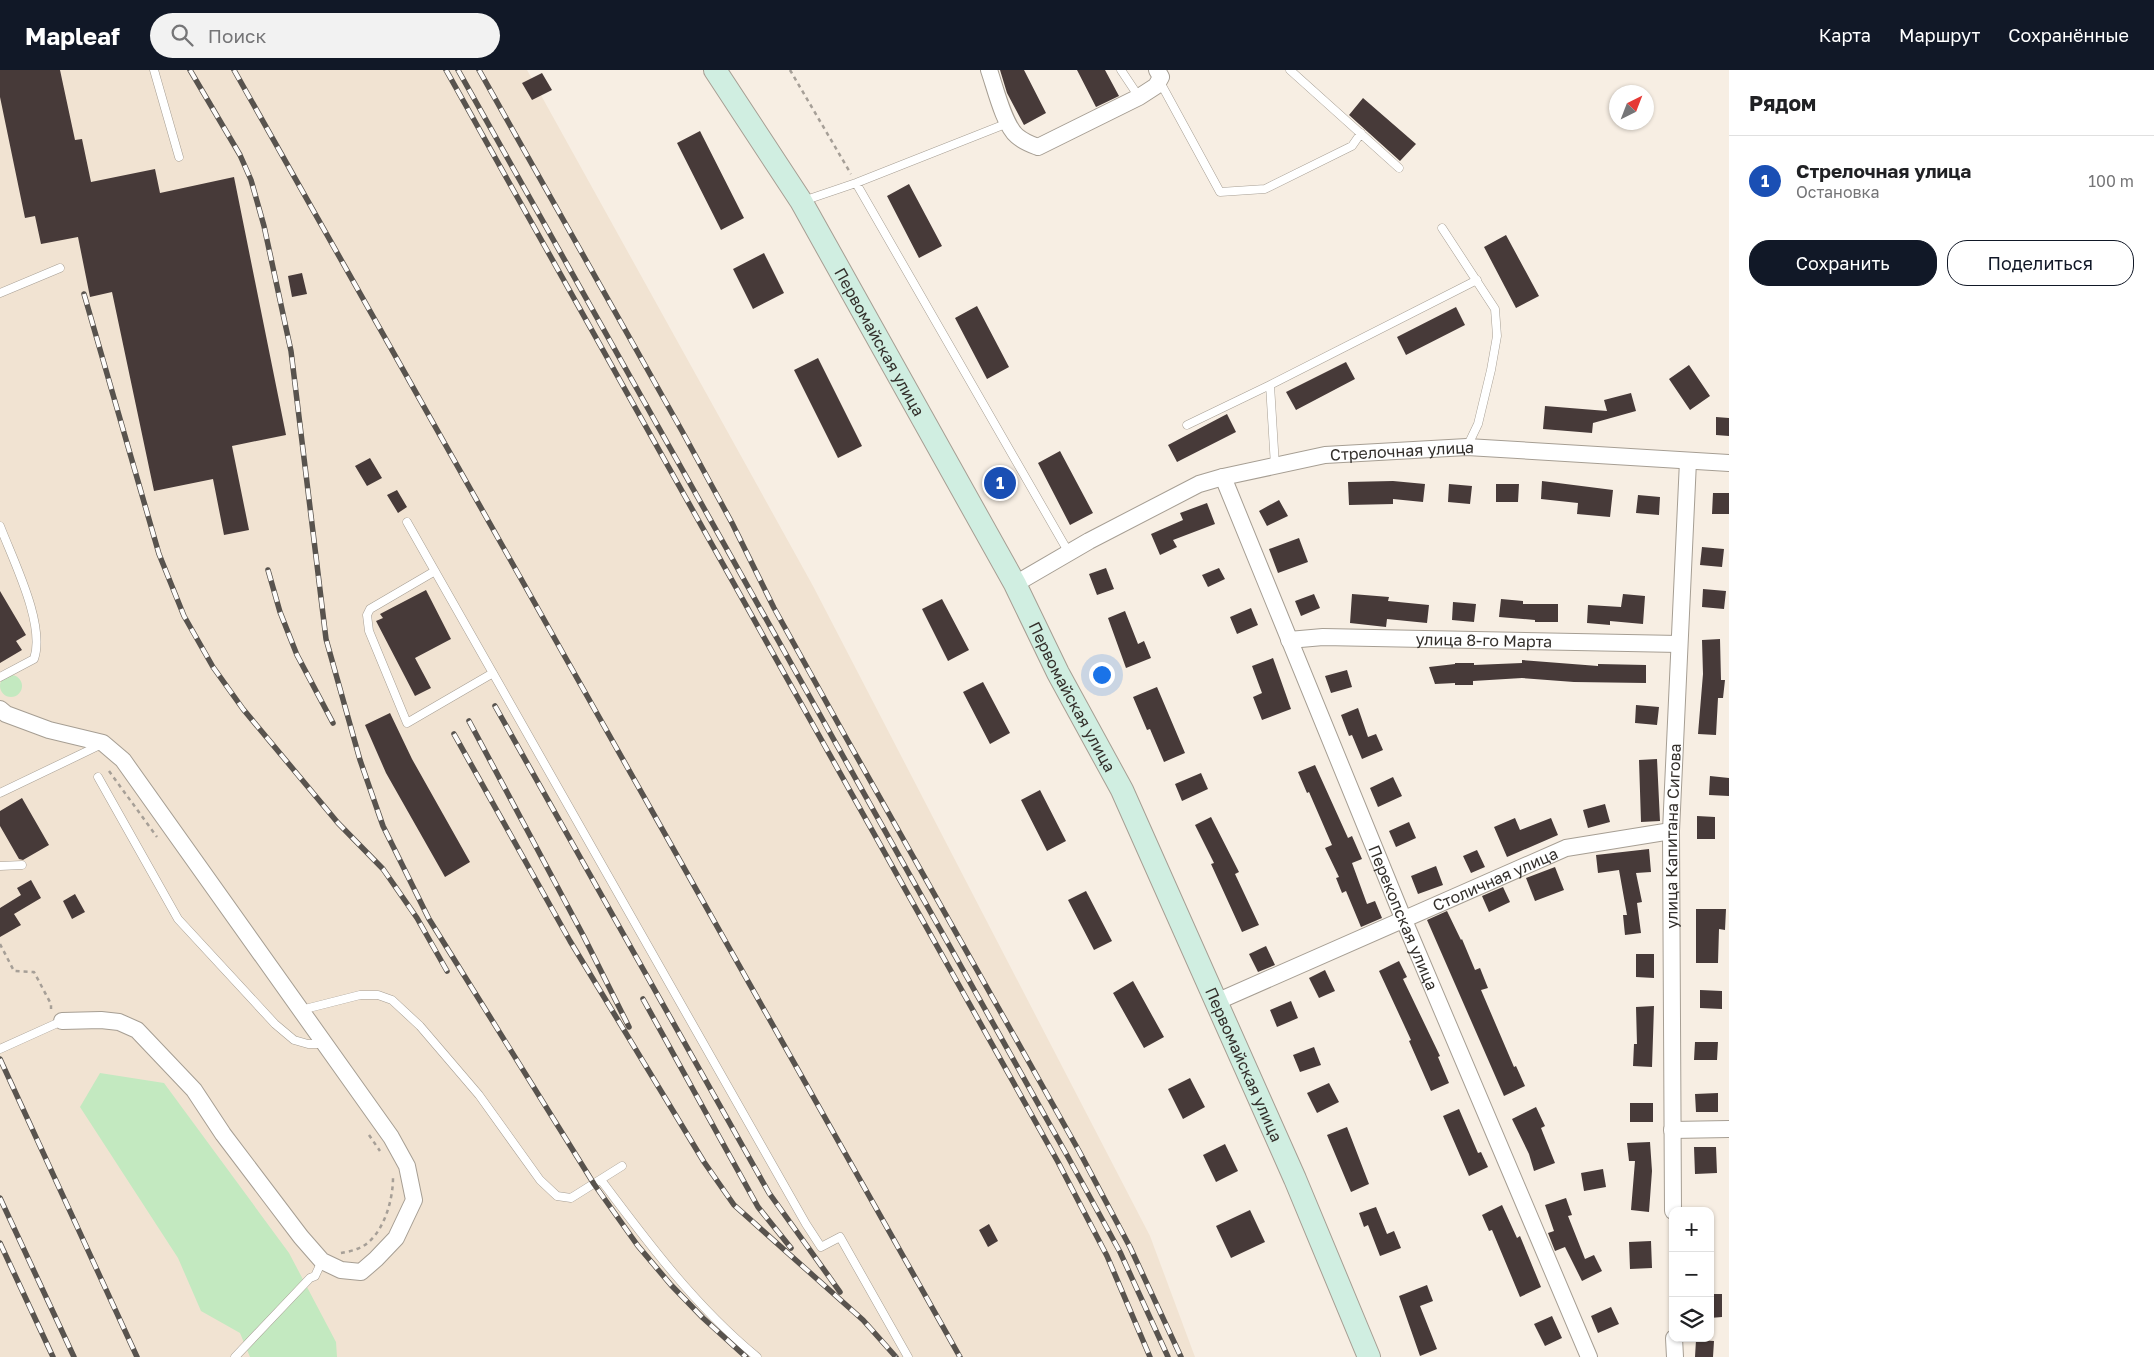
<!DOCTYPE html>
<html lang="ru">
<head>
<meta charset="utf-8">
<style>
	body { margin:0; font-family:"Golos Text",sans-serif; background:#f2f2f2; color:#202124 }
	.controls { position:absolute; right:15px; bottom:15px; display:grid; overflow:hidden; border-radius:10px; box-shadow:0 1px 4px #0004 }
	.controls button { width:45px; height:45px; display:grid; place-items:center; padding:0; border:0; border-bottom:1px solid #e0e0e0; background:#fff; color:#202124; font:25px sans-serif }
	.compass { position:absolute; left:1609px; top:15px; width:45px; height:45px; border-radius:50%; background:#fff; box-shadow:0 1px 4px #0004; rotate:42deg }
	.you { position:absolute; left:1101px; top:604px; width:18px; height:18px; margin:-12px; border:4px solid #fff; border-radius:50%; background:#1a73e8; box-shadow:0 0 0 8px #1a73e833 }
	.badge { display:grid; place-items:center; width:32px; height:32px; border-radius:50%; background:#111827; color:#fff; font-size:16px; font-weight:700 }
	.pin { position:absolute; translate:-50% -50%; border:2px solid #fff; box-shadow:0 1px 5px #0006 }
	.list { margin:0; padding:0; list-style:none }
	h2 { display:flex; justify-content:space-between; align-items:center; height:65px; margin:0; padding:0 20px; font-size:21px }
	h2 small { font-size:16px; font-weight:400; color:#757577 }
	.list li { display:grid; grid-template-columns:32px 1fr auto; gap:15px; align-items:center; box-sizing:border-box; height:90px; padding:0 20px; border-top:1px solid #e0e0e0 }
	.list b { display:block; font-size:19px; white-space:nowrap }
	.list p { margin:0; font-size:16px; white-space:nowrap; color:#757577 }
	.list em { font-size:16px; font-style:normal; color:#757577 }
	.actions { display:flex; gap:10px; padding:15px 20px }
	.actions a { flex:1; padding:11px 0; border:1px solid #111827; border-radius:20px; text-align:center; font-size:18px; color:#111827 }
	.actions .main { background:#111827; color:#fff }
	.icon { flex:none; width:28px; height:28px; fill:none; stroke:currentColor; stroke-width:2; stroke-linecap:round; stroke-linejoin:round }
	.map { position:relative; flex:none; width:1729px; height:1287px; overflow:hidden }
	header { display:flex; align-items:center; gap:30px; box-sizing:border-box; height:70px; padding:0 25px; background:#111827; color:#fff }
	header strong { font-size:24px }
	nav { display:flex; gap:28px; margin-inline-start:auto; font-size:18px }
	.search { width:350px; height:45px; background:#f2f2f2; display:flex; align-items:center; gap:12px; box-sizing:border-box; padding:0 18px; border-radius:28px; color:#757577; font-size:19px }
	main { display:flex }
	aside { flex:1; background:#fff }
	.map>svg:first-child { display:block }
	.built { fill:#f1e3d2 }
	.green { fill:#c3e9c0 }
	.building { fill:#473a39 }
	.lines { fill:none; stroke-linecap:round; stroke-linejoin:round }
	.lane-casing { stroke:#a69e93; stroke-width:9 }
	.street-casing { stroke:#a69e93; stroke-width:18 }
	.secondary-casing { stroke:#a69e93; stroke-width:24 }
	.path { stroke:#a69f97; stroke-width:2.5; stroke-dasharray:4 4; stroke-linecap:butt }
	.lane { stroke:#fff; stroke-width:8 }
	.street { stroke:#fff; stroke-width:16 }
	.secondary { stroke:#d0eee1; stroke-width:22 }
	.rail-casing { stroke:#58534e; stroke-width:5.5 }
	.rail { stroke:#fefcfa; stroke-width:4; stroke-dasharray:11; stroke-linecap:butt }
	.labels { text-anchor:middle; stroke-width:5; stroke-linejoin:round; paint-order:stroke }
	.street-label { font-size:16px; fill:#332f2b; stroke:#fefcfa }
</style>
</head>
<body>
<header>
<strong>Mapleaf</strong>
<div class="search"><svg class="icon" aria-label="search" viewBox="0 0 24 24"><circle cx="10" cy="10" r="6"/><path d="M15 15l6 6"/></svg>Поиск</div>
<nav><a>Карта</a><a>Маршрут</a><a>Сохранённые</a></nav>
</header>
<main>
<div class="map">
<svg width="1729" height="1287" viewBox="0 0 1729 1287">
	<rect width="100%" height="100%" fill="#f7eee3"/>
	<path class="built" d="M0,0H527L813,516L1150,1166L1195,1287H0Z"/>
	<path class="green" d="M0 616a11 11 0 1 1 22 0a11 11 0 1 1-22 0Z
		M100,1003L164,1013L289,1183L336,1272L337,1287H250L240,1263L201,1241L178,1188L80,1037Z"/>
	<path class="building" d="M0,0H60L75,70L82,69L91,112L155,99L160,123L234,107L286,365L232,376L249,460L224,465L213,409L154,421L112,222L90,227L78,167L41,174L35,146L25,148L0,27Z
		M1000,0H1024L1046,43L1024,55L1007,23Z
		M1077,0H1105L1119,26L1096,37Z
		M542,3L552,20L532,30L522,13Z
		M1363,28L1416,74L1400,91L1349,45Z
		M700,61L744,148L721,160L677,73Z
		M909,114L942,176L919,188L887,126Z
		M1506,165L1539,226L1516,238L1484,177Z
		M764,183L784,223L753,239L733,199Z
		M302,203L307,224L292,227L288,206Z
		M977,236L1009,297L987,309L955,248Z
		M1456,237L1465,255L1406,285L1397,267Z
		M818,288L862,376L838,388L794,300Z
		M1346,292L1355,309L1296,340L1286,322Z
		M1689,295L1710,326L1690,340L1669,309Z
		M1631,323L1636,341L1593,353L1592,363L1543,359L1545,336L1607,341L1604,330Z
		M1227,344L1236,362L1177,392L1168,375Z
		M1716,347L1729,348V366L1716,365Z
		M1060,381L1093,443L1070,455L1038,393Z
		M370,388L382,408L367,416L355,396Z
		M1393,411L1425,414L1423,432L1393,429V434L1349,435L1348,412Z
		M1542,411L1613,420L1610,447L1577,444L1578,433L1541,429Z
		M1449,414L1472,416L1470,434L1448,432Z
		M1496,414H1519L1518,432H1496Z
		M397,420L407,437L398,443L387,425Z
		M1713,423H1729V444H1712Z
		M1638,425L1660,427L1659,445L1636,443Z
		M1279,430L1288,446L1267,456L1259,441Z
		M1207,433L1215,454L1173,470L1177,477L1160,485L1151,464L1183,450L1180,443Z
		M1299,468L1308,492L1278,503L1269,479Z
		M1702,477L1724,479L1722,497L1700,495Z
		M1106,498L1114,519L1097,525L1089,504Z
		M1219,498L1225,509L1208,517L1202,505Z
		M1703,519L1726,521L1724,539L1702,537Z
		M426,520L451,569L415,588L431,618L415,626L376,551L383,548L380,544Z
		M0,521L26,565L16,571L22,580L0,593Z
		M1314,524L1320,538L1301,546L1295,531Z
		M1352,524L1389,527L1388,531L1429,535L1427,553L1387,549L1386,557L1350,553Z
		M1623,524L1645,526L1643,554L1610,551V555L1587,553L1588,535L1621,537Z
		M942,529L969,580L948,591L922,539Z
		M1501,529L1523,531V534H1558V552H1535V550L1499,547Z
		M1453,532L1476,534L1474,552L1452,550Z
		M1251,538L1258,555L1237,564L1230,547Z
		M1125,541L1138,574L1144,571L1151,588L1126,598L1108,548Z
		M1720,569L1721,610H1725L1723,628H1718L1716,665L1698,664L1703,604L1702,570Z
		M1273,588L1291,639L1262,650L1253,627L1262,623L1252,596Z
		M1522,590L1598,596V594L1646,595V613L1574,612L1522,608L1473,611V615H1455V613L1435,614L1429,597L1455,594V593H1474V595L1522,593Z
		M1347,600L1352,617L1331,623L1325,606Z
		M983,612L1010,663L990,674L963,622Z
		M1157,617L1185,683L1164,692L1150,659L1147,660L1133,627Z
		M1636,635L1659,637L1657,655L1635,653Z
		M1358,638L1368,667L1376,664L1383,680L1362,689L1352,665L1349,666L1341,645Z
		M390,643L412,689L470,792L445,807L386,703L365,655Z
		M1657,689L1660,751L1641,752L1639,690Z
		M1315,695L1348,768L1352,766L1362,789L1352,793L1367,834L1375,831L1382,848L1361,857L1346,821L1342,823L1336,808L1339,807L1325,778L1332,775L1309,722L1307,723L1298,702Z
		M1201,703L1208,719L1182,731L1175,714Z
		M1710,706L1729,708V726L1709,725Z
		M1393,707L1402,726L1378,737L1370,718Z
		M1040,720L1066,771L1047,781L1021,730Z
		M22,728L49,775L23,790L19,789L0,756V741Z
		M1605,734L1610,752L1588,758L1583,740Z
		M1697,746L1715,747V769H1697Z
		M1211,747L1239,802L1235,804L1259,855L1242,862L1211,794L1214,793L1195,755Z
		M1515,748L1520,760L1551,748L1558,765L1507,787L1494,757Z
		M1409,752L1416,768L1396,777L1389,761Z
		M1649,779L1651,802L1636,803L1642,832L1637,833L1641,863L1625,865L1623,845H1627L1619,800L1598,803L1596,785Z
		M1477,780L1485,797L1471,803L1463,786Z
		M1436,796L1443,815L1418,824L1411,806Z
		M1555,797L1564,820L1535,831L1526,808Z
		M31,810L41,828L14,844L21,855L0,867V838L21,825L17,818Z
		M1503,817L1510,832L1489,842L1482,826Z
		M1086,821L1112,871L1094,880L1068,830Z
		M75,824L85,842L72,849L63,831Z
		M1696,839H1726L1725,860L1719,859L1718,893H1696Z
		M1447,841L1461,870L1462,869L1475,900L1480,898L1488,918L1481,920L1514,997L1516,996L1525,1016L1504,1026L1427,850Z
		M1266,876L1275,895L1258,902L1249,884Z
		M1636,884H1654V908L1636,907Z
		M1399,891L1407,907L1403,909L1440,986L1438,987L1449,1013L1431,1021L1409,971L1411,970L1379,901Z
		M1325,900L1335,921L1319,928L1309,908Z
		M1133,911L1164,967L1144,978L1113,923Z
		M1700,920L1722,921V939L1700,938Z
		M1291,931L1298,948L1277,957L1270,940Z
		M1654,936L1652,997L1633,996L1634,974H1637L1636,937Z
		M1695,972H1718L1717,990H1694Z
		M1314,977L1321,995L1300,1002L1293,985Z
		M1190,1008L1205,1037L1183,1049L1168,1019Z
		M1329,1013L1339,1032L1317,1043L1307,1023Z
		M1718,1023V1042H1696L1695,1024Z
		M1630,1033H1653V1052H1630Z
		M1536,1037L1545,1056L1541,1058L1555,1093L1534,1101L1529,1084L1512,1049Z
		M1459,1039L1478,1083L1481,1082L1488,1097L1469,1106L1443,1046Z
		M1347,1057L1369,1114L1351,1122L1327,1065Z
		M1650,1072L1652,1101L1649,1142L1631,1140L1635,1091H1629L1627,1073Z
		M1225,1074L1238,1101L1216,1112L1203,1085Z
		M1694,1077H1716L1717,1103L1695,1104Z
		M1603,1099L1606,1117L1584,1121L1581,1103Z
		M1566,1128L1572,1145L1568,1146L1585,1189L1594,1185L1602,1201L1582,1211L1565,1177L1555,1181L1548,1163L1554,1161L1545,1135Z
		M1502,1135L1517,1168L1520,1166L1541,1217L1520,1227L1492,1160L1489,1161L1482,1145Z
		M1376,1137L1387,1164L1394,1161L1401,1178L1380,1186L1368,1155L1364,1157L1359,1143Z
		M1250,1140L1265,1172L1231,1188L1216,1156Z
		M989,1154L998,1171L988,1177L979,1160Z
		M1651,1171L1652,1198L1630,1199L1629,1172Z
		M1427,1215L1433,1231L1420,1236L1437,1279L1420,1286L1399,1226Z
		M1710,1224H1722V1247L1710,1248Z
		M1611,1237L1619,1254L1598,1263L1591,1246Z
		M1552,1246L1562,1268L1545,1276L1534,1254Z
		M1696,1270L1714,1271L1713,1287H1695Z"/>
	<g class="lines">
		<defs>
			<path id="lane" d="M154,0L179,87
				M1121,0L1139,27
				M1290,0L1399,98
				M1160,12L1220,122L1265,119L1352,76L1361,63
				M856,113L1069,483
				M803,131L856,113L1008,53
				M1442,158L1495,239L1497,266L1491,300L1478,354L1467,377
				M0,223L60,198
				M1187,355L1270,315
				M1275,396L1270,315L1477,210
				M407,452L806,1154L821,1177L840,1167L908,1287
				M0,456C13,490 46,555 34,589L0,607
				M435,501L370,539L367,545L369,561L407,653L493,603
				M98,707L178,849L275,954L294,970L308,974H323
				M0,723L102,674
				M0,796L22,795
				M301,940L360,925H378L392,930L420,956L479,1025L540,1110L557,1126L571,1128L622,1096
				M0,979L62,951
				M601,1110C648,1173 696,1237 757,1287
				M235,1287L310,1208L315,1206L322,1191"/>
			<g id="street">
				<path d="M989,0C995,17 1004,55 1017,66C1024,72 1030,74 1038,77L1139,27L1156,16L1161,7L1157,0"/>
				<path id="s1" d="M1223,407L1403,848L1589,1287"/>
				<path id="s2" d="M1015,514L1089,471L1199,414L1223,407L1325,385L1467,377L1729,393"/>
				<path id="s3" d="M1289,570L1323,567L1679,574"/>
				<path d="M0,639L6,644L49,660L103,673L123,690L391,1067L407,1096L414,1130L396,1168L376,1189L361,1202L341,1200L322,1191L301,1167L223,1064L194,1020L137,960L119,952L101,950L62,951"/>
				<path id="s4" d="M1216,932L1566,778L1671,761"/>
				<path d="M1672,1060L1729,1059"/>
				<path id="s5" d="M1673,1141L1671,761L1688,391"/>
				<path d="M1674,1268L1675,1287"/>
			</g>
			<g id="secondary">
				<path id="s6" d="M715,0L801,131L1015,514L1058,603L1122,720L1295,1109L1369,1287"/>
			</g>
		</defs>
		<use href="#lane" class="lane-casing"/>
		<use href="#street" class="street-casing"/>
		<use href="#secondary" class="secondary-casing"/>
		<path class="path" d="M790,0L851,104
			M109,701L157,767
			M0,874L14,901L34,902L51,934V939
			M369,1065L380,1081
			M341,1183C346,1182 352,1181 357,1179C382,1170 393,1132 393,1108"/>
		<use href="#lane" class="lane"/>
		<use href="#street" class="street"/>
		<use href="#secondary" class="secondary"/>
		<defs>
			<path id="rail" d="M190,0L240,85L251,110L264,156L291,281L326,569L360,690L383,756L429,849L594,1114L638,1176L671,1215L703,1248L746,1287
				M234,0L960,1287
				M446,0L1058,1092L1107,1186L1150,1287
				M458,0L1068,1087L1120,1182L1168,1287
				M479,0L682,361L732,453L774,538L844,664L1079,1081L1130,1177L1181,1287
				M84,224L159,484L184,546L213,597L243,639L338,753L383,799L417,848L447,901
				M268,500L280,542L297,585L333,653
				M495,636L769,1123L840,1222
				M469,651L583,865L629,957
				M454,664L570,871L704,1092L734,1135L863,1250L896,1287
				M643,929L758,1137L791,1178
				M0,989L137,1287
				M0,1128L74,1287
				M0,1173L53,1287"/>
		</defs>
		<use href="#rail" class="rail-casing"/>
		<use href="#rail" class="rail"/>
	</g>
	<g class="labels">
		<g class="street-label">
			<text dy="6" stroke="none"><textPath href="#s6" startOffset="318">Первомайская улица</textPath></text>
			<text dy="6" stroke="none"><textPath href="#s2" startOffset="416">Стрелочная улица</textPath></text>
			<text dy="6" stroke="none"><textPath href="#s3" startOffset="195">улица 8-го Марта</textPath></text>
			<text dy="6" stroke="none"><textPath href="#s6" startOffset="722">Первомайская улица</textPath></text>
			<text dy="6" stroke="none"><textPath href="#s5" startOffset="375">улица Капитана Сигова</textPath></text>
			<text dy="6" stroke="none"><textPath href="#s4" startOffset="305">Столичная улица</textPath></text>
			<text dy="6" stroke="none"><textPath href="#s1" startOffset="476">Перекопская улица</textPath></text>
			<text dy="6" stroke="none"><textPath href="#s6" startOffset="1128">Первомайская улица</textPath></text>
		</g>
	</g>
</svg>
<div class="controls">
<button>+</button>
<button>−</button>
<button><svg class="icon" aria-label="layers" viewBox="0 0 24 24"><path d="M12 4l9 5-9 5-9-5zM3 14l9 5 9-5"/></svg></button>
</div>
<svg class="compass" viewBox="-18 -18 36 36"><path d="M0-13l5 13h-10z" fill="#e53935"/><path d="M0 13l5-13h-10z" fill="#757577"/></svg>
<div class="you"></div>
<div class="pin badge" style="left:1000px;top:413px;background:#1a4fb4">1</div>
</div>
<aside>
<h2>Рядом<small></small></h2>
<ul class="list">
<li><span class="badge" style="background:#1a4fb4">1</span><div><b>Стрелочная улица</b><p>Остановка</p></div><em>100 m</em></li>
</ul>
<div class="actions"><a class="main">Сохранить</a><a>Поделиться</a></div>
</aside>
</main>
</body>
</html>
